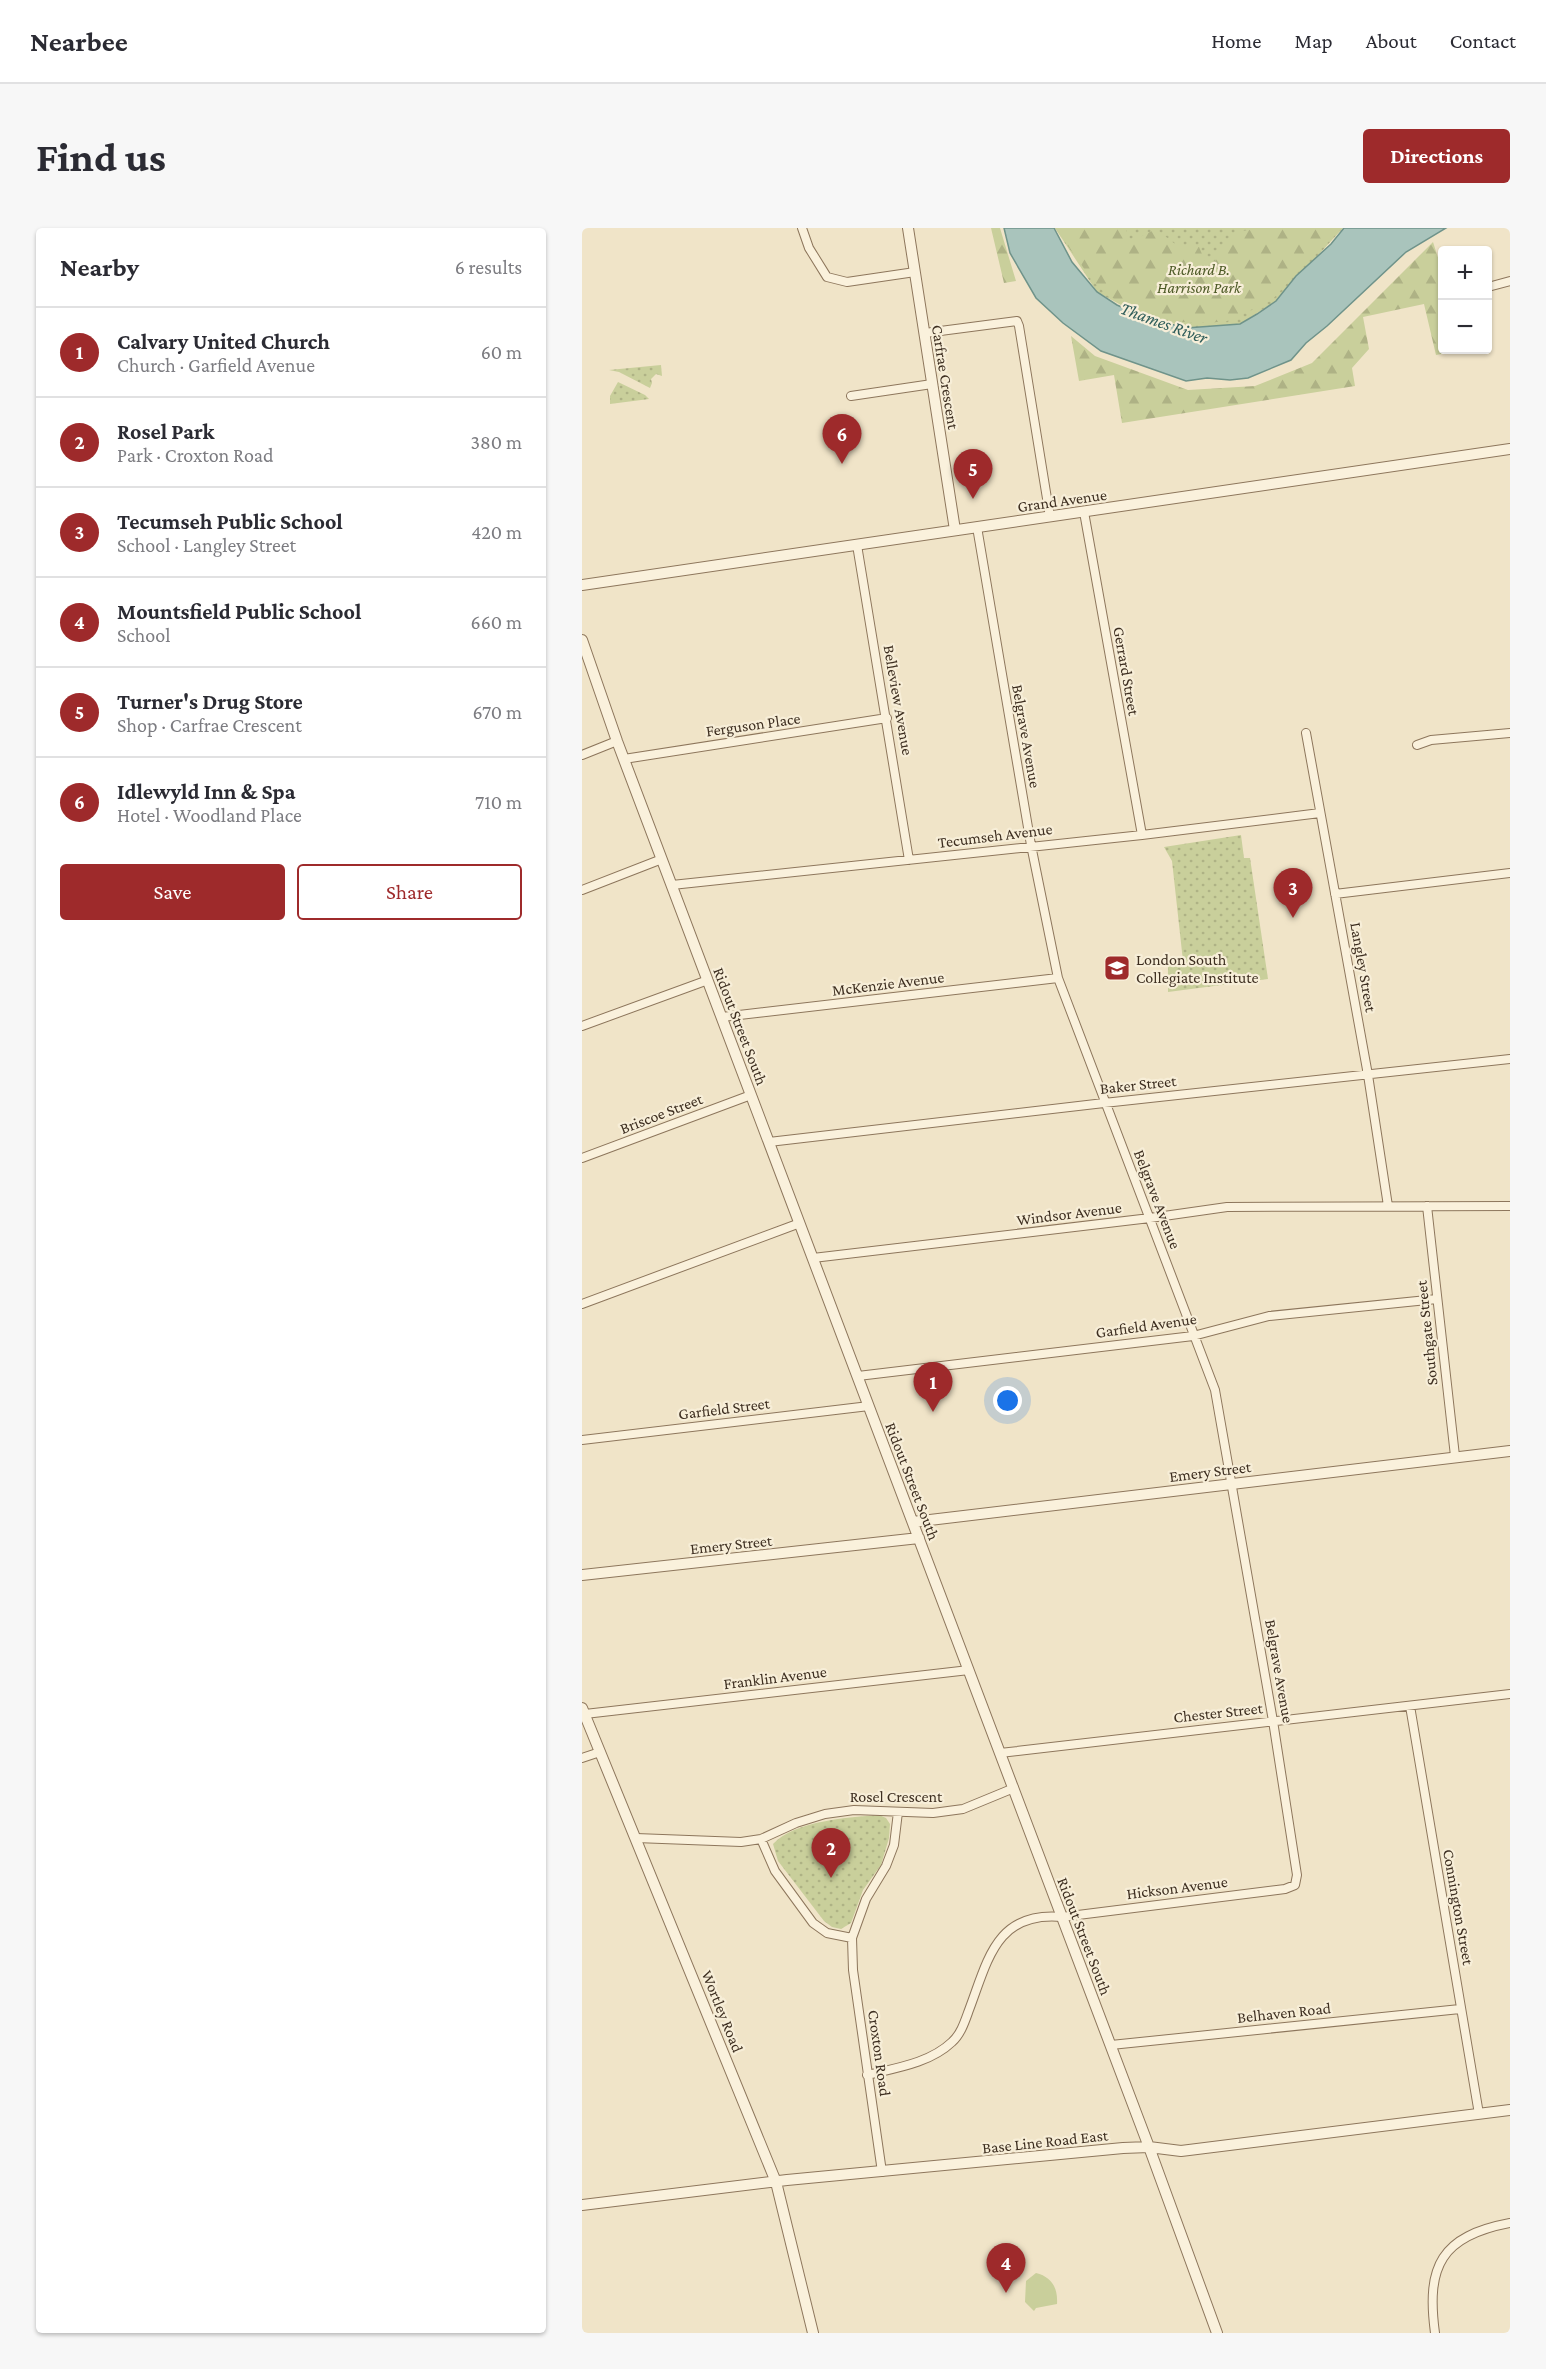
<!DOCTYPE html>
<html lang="en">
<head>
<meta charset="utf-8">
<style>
	body { margin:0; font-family:"Crimson Pro",serif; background:#f7f7f7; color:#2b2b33 }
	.controls { position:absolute; right:18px; top:18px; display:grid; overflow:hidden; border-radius:6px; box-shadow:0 2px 4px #0004 }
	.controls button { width:54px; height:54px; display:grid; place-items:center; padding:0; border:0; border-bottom:2px solid #e1e1e2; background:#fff; color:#2b2b33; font:30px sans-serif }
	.you { position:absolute; left:426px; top:1173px; width:21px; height:21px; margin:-15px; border:4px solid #fff; border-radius:50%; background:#1a73e8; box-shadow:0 0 0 9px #1a73e833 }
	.badge { display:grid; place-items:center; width:39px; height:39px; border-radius:50%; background:#9e2a2b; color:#fff; font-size:20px; font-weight:700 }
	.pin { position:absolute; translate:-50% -50px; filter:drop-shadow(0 2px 3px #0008) }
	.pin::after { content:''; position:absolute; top:32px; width:21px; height:18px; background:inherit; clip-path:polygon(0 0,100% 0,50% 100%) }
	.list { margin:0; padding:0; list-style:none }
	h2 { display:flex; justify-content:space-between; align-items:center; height:78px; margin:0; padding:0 24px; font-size:26px }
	h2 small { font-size:20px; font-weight:400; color:#7c7c81 }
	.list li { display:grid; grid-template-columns:39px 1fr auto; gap:18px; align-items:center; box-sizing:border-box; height:90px; padding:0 24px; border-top:2px solid #e1e1e2 }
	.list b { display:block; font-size:22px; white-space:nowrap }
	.list p { margin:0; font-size:20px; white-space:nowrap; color:#7c7c81 }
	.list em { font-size:20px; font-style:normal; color:#7c7c81 }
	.actions { display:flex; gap:12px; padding:18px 24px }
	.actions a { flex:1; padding:14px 0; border:2px solid #9e2a2b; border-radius:6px; text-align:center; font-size:21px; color:#9e2a2b }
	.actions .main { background:#9e2a2b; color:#fff }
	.map { position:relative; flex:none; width:928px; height:2105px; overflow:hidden; border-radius:6px }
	header { display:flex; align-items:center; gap:36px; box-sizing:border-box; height:84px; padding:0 30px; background:#fff; border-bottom:2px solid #e1e1e2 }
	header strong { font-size:28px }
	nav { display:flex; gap:33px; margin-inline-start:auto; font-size:21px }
	.intro { display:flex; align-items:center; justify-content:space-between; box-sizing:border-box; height:144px; padding:0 36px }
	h1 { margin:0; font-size:42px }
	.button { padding:15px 27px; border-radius:6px; background:#9e2a2b; color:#fff; font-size:21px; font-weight:700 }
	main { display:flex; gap:36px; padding:0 36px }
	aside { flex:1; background:#fff; border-radius:6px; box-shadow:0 2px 4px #0004 }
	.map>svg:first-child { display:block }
	.grass { fill:url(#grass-dots) }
	.forest { fill:url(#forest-firs) }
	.pitch { fill:#c9cf9b }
	.water { fill:#a9c4bc; stroke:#6f938a; stroke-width:1.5 }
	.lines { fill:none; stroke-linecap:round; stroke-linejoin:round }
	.minor-casing { stroke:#8d765c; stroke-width:10 }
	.tertiary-casing { stroke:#8d765c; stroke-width:12 }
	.minor { stroke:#faf1dc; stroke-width:8 }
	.tertiary { stroke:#faf1dc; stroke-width:10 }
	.labels { text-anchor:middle; stroke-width:4.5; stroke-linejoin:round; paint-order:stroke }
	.park-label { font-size:16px; font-style:italic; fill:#4d5a26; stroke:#f7eed8 }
	.street-label { font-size:16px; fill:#3d2e20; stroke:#f7eed8 }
	.poi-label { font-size:16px; fill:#3d2e20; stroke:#f7eed8; text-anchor:start }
	.water-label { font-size:18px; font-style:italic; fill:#2f5d5a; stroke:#f7eed8 }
</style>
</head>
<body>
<header>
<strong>Nearbee</strong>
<nav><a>Home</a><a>Map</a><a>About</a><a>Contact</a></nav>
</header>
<div class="intro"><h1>Find us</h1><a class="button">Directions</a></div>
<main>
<aside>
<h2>Nearby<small>6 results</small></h2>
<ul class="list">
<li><span class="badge">1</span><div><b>Calvary United Church</b><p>Church · Garfield Avenue</p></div><em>60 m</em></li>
<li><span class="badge">2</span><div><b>Rosel Park</b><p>Park · Croxton Road</p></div><em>380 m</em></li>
<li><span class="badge">3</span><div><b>Tecumseh Public School</b><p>School · Langley Street</p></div><em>420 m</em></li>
<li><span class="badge">4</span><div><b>Mountsfield Public School</b><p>School</p></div><em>660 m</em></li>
<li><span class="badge">5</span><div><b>Turner's Drug Store</b><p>Shop · Carfrae Crescent</p></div><em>670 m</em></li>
<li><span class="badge">6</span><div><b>Idlewyld Inn &amp; Spa</b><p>Hotel · Woodland Place</p></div><em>710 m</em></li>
</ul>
<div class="actions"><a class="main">Save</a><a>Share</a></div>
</aside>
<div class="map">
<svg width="928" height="2105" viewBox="0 0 928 2105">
	<defs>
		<pattern id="grass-dots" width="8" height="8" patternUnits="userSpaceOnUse" patternTransform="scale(1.5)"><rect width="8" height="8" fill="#c9cf9b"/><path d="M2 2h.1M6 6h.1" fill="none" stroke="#aeb285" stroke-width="1.8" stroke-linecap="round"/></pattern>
		<pattern id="forest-firs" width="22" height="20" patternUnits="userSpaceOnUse" patternTransform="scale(1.5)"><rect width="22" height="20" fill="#c9cf9b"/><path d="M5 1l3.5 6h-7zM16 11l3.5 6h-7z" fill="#aeb285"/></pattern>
	</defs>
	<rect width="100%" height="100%" fill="#f0e4c8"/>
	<path class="grass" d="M473,0H761L694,73L658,96L612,100L561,89L515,64Z
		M79,137L80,148L74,146L69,151L70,155L68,160L37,144L27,142Z
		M36,154L63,167L67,171L28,176V168Z
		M659,607L662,630H668L686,751L586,764V735L601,733L590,633L582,619Z
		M297,1587L304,1590L308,1596L307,1610L299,1637L281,1662L269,1695L259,1701L250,1699L242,1693L196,1633L191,1616C212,1593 267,1589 297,1587Z"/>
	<path class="forest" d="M409,0H418L434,53L422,55Z
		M473,0H544L546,15L574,1L593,16L617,19L629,47L638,18L660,3L680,0H760L728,30L690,72L643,94H600L560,86L525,67L511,53Z
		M851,14L860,42L861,122H881L854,127L842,76L781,89L787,121L770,140L773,158L540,195L532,147L497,153L489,108L513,128L606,162L673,158L730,135Z"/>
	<path class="pitch" d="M454,2045C470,2049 476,2060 475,2076L454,2080L452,2083L443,2074L444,2053Z"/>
	<path class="water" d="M422,0H472L490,34L515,64L535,77L561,89L604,100L658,96L675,86L694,73L714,48L749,16L762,0H864L824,24L745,98L724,115L709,132L666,150L648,152L625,150L604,153L519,123L481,95L454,70L428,25Z"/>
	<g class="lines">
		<defs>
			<path id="minor" d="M220,0L227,20L245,49L265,54L333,44
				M906,59L928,53
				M343,105L435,93L437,98L468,289
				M269,168L350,156
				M502,284L560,607
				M275,317L327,632
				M724,505L786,847L806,978
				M835,517L849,512L928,505
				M0,527L35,513
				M42,531L305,490
				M90,657L560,607L738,585
				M0,662L80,631
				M753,666L928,645
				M140,789L476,750
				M0,798L126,752
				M187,914L522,875L928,831
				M0,930L169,867
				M845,978L873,1228
				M231,1030L568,990L645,979L928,978
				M0,1076L218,995
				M276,1148L611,1108L687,1088L855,1071
				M0,1212L287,1178
				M828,1478L897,1886
				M3,1486L387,1442
				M418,1525L928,1466
				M0,1530L18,1524
				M54,1610L159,1614L179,1611L214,1595L243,1586L272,1582L351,1585L381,1581L432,1560
				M179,1611L193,1643L231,1695L245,1705L270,1710
				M529,1817L878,1781
				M285,1847C314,1840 348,1835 370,1814C379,1806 383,1793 387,1782C406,1732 414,1683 480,1689L703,1661L713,1657L715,1647L691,1493L633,1162L476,750L449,617L395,299
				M300,1944L271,1742L270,1710L284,1671L304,1638L312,1617L316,1584
				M853,2105C844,2038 859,2008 928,1995"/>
			<path id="tertiary" d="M326,0L373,302
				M0,357L928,221
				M0,412L35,513L567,1919L635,2105
				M331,1294L928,1223
				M0,1347L337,1310
				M0,1480L194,1954L231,2105
				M0,1977L205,1952L541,1920L567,1919L599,1923L928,1882"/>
		</defs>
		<use href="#minor" class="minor-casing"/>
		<use href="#tertiary" class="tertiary-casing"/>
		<use href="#minor" class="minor"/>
		<use href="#tertiary" class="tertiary"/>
	</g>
	<defs>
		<symbol id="school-square" viewBox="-11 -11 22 22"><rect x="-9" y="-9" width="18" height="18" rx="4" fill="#9e2a2b" stroke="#f7eed8"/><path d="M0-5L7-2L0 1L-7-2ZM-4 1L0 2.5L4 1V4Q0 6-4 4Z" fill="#fff"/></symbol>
	</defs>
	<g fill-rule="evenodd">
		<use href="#school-square" x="520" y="725" width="30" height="30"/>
	</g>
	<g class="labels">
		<g class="park-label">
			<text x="617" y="47">Richard B.<tspan x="617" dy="18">Harrison Park</tspan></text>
		</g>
		<g class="street-label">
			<text transform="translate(364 149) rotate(81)" y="6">Carfrae Crescent</text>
			<text transform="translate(480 272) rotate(-8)" y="6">Grand Avenue</text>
			<text transform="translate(545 443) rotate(80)" y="6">Gerrard Street</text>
			<text transform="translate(317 472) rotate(80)" y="6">Belleview Avenue</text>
			<text transform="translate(171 496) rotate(-8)" y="6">Ferguson Place</text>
			<text transform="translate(445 508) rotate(80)" y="6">Belgrave Avenue</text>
			<text transform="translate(413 607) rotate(-7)" y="6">Tecumseh Avenue</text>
			<text transform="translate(782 739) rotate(80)" y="6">Langley Street</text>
			<text transform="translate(306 755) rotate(-7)" y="6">McKenzie Avenue</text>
			<text transform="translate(159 798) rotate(69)" y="6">Ridout Street South</text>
			<text transform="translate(556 856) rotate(-6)" y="6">Baker Street</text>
			<text transform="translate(79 885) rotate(-21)" y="6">Briscoe Street</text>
			<text transform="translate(576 971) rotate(69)" y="6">Belgrave Avenue</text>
			<text transform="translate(487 985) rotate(-7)" y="6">Windsor Avenue</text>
			<text transform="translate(564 1097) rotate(-8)" y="6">Garfield Avenue</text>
			<text transform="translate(844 1105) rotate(-96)" y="6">Southgate Street</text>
			<text transform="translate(142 1180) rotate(-7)" y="6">Garfield Street</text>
			<text transform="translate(628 1243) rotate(-7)" y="6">Emery Street</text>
			<text transform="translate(331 1253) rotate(69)" y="6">Ridout Street South</text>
			<text transform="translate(149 1316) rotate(-6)" y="6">Emery Street</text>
			<text transform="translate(698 1443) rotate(80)" y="6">Belgrave Avenue</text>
			<text transform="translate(193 1449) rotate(-7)" y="6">Franklin Avenue</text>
			<text transform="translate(636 1484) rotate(-6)" y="6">Chester Street</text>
			<text x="314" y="1574">Rosel Crescent</text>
			<text transform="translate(595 1659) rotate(-7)" y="6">Hickson Avenue</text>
			<text transform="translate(877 1679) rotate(80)" y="6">Connington Street</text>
			<text transform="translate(503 1708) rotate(69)" y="6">Ridout Street South</text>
			<text transform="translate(141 1783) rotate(68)" y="6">Wortley Road</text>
			<text transform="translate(702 1784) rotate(-6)" y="6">Belhaven Road</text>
			<text transform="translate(298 1825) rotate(82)" y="6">Croxton Road</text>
			<text transform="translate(463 1913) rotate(-6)" y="6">Base Line Road East</text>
		</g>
		<g class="poi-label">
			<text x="554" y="737">London South<tspan x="554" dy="18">Collegiate Institute</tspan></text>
		</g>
		<g class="water-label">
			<text transform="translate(582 95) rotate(20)" y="6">Thames River</text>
		</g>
	</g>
</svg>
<div class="controls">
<button>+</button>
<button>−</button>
</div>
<div class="you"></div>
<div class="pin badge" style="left:351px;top:1184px">1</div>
<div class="pin badge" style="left:249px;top:1650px">2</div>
<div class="pin badge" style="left:711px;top:690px">3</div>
<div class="pin badge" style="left:424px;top:2065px">4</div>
<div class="pin badge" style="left:391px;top:271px">5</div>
<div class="pin badge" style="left:260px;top:236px">6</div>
</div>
</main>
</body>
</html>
